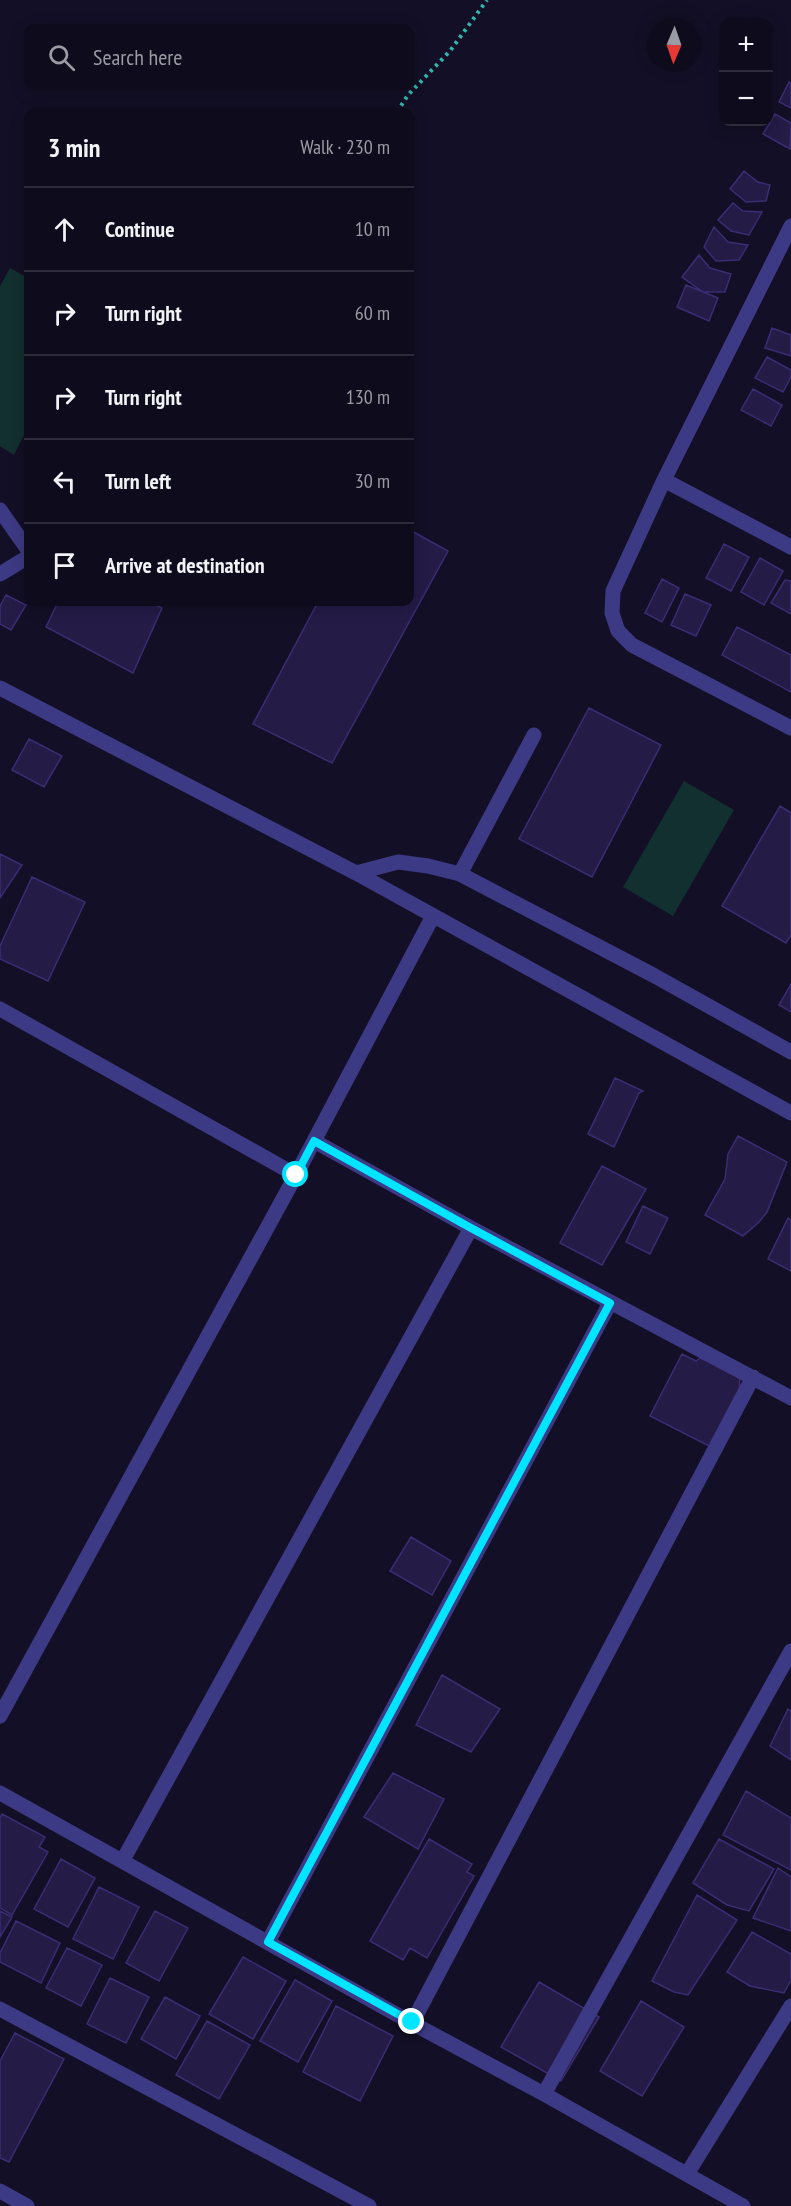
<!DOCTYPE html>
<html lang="en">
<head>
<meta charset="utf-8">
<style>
	body { margin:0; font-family:"PT Sans Narrow",sans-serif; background:#171425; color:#f1f3f6 }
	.controls { position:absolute; right:18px; top:18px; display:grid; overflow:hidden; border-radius:12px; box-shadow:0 3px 15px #0003 }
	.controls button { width:54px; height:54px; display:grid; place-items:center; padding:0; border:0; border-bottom:2px solid #2e2b3b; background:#0e0b1c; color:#f1f3f6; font:30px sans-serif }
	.compass { position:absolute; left:647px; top:18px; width:54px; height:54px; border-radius:50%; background:#0e0b1c; box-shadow:0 3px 15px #0003; rotate:182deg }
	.stop { position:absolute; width:18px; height:18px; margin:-14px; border:4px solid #00e5ff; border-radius:50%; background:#fff }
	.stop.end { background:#00e5ff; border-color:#fff; box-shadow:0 2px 6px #0008 }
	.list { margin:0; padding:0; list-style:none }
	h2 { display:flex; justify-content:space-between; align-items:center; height:78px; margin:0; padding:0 24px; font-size:26px }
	h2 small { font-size:20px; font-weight:400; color:#9b9ba3 }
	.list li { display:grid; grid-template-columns:39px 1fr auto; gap:18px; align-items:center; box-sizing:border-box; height:84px; padding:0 24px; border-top:2px solid #2e2b3b }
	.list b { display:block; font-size:22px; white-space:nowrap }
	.list em { font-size:20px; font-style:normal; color:#9b9ba3 }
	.icon { flex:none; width:33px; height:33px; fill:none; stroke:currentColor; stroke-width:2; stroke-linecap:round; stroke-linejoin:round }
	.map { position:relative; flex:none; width:791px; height:2206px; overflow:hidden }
	.search { position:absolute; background:#0e0b1c; box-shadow:0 3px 15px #0003; left:24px; top:24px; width:390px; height:66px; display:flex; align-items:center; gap:15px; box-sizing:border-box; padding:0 21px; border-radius:12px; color:#9b9ba3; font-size:22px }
	.panel { position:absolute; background:#0e0b1c; box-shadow:0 3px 15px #0003; left:24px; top:108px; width:390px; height:498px; border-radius:12px }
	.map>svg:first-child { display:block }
	.green { fill:#12302f }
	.building { fill:#241b47; stroke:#3b2d73; stroke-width:1.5 }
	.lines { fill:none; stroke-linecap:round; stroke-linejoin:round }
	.path { stroke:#2fb8b0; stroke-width:4; stroke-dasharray:3 4.5; stroke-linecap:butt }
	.minor { stroke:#3d3a85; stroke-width:15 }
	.route { stroke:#00e5ff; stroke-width:8 }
</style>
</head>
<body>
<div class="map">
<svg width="791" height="2206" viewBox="0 0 791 2206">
	<rect width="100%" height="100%" fill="#130f26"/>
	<path class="green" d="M10,268L28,278V427L14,455L0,446V286Z
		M684,781L734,810L673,916L623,887Z"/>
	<path class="building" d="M789,82L791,83V108L779,102Z
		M775,114L791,123L790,149L763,134Z
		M744,171L758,182L770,185L766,201L746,202L730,189Z
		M733,203L743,211L762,212L749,235L731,231L718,220Z
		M714,227L728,242L748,245L739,260L716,261L704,247Z
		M699,255L710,268L731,274L725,292H703L682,277Z
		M686,285L718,298L709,321L677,307Z
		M772,328L791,335V356L765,348Z
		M767,357L791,370V377L783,392L755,378Z
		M753,389L782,405L771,426L741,410Z
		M410,530L448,551L332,763L253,724L318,602H410Z
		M724,544L749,557L731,591L706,578Z
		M760,558L783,571L764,605L741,592Z
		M662,579L679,588L662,622L645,613Z
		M785,580L791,581V614L771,603Z
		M685,594L711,605L696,636L671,625Z
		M6,595L26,605L11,630L0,624V606Z
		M58,602H150L162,608L133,673L46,627Z
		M737,627L791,655V692L722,655Z
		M589,708L661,745L592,877L519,839Z
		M29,739L62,756L44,787L12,770Z
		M780,806L791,813V935L786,943L722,906Z
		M0,854L22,865L0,898Z
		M32,877L85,902L48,981L0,959V946Z
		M791,984V1012L779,1005Z
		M615,1078L643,1091L639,1093L614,1147L588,1134Z
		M738,1136L787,1162L767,1212L759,1222L743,1236L705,1215L725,1179L728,1154Z
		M602,1166L646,1189L602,1265L560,1243Z
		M643,1206L668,1218L650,1254L626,1242Z
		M788,1218L791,1220V1271L768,1259Z
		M682,1354L696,1361L700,1358L740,1375L739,1394L711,1447L650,1416Z
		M411,1537L451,1561L432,1595L390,1571Z
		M442,1675L500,1709L471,1752L416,1725Z
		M788,1709L791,1711V1760L770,1746Z
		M393,1773L444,1799L418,1849L364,1817Z
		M746,1791L791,1818V1870L723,1835Z
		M2,1814L45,1837L39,1847L48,1852L12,1915L0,1908V1818Z
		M429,1839L472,1864L467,1872L474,1876L427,1958L410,1948L403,1960L370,1941Z
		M719,1839L774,1869L749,1911L727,1905L693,1883Z
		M61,1859L95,1878L68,1927L34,1909Z
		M778,1868L791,1877V1931L753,1918Z
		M99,1887L139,1907L113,1959L73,1939Z
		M697,1895L737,1920L688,1995L674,1992L652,1981Z
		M0,1911L12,1917L0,1937Z
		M155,1911L188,1928L159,1981L126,1963Z
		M16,1921L60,1943L41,1983L0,1962V1953Z
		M752,1932L791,1954V1980L784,1993L750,1986L727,1972Z
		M67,1948L102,1965L81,2006L46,1988Z
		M243,1957L286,1981L253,2039L209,2014Z
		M110,1978L149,1997L126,2043L87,2024Z
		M295,1980L332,2001L298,2062L260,2041Z
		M539,1982L599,2017L561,2081L501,2047Z
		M165,1997L200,2016L176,2059L141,2039Z
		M641,2001L684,2027L642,2096L600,2071Z
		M336,2006L393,2036L360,2101L303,2072Z
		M207,2021L250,2045L219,2099L176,2075Z
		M15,2033L64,2059L9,2162L0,2158V2061Z"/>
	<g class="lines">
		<path class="path" d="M397,112L408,95L450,51L487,0"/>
		<path class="minor" d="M791,226L664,480L613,591L612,613L618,631L632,645L791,728
			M664,480L791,547
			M0,510L28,550
			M0,574L28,557
			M0,688L356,873L791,1113
			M356,873L398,862L428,866L460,874L653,975L791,1052
			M460,874L534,735
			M0,1009L296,1175
			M314,1141L471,1228L791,1398
			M0,1716L296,1175L433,916
			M0,1793L412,2023L544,2094L743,2206
			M123,1860L471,1228
			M268,1942L610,1303
			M0,2009L369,2206
			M412,2023L753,1377
			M544,2094L791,1651
			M687,2174L791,2006
			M0,2191L27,2206"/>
	</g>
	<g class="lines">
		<path class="route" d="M296,1175L314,1141L471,1228L610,1303L268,1942L412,2022"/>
	</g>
</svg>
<div class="controls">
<button>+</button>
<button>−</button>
</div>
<svg class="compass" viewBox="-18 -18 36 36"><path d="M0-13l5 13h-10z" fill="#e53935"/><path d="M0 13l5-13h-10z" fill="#9b9ba3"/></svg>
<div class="stop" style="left:296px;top:1175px"></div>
<div class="stop end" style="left:412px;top:2022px"></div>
<div class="search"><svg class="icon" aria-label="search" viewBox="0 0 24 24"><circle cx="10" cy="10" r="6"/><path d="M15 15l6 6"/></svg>Search here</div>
<section class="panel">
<h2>3 min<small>Walk · 230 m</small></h2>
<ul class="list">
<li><svg class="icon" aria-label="ahead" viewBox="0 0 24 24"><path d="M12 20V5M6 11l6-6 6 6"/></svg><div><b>Continue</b></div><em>10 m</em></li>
<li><svg class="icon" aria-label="right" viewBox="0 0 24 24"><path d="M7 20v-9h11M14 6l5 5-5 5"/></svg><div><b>Turn right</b></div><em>60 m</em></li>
<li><svg class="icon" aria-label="right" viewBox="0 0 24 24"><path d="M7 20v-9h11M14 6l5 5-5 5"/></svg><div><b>Turn right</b></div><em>130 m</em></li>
<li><svg class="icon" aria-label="left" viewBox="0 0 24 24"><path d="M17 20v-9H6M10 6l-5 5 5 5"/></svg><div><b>Turn left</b></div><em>30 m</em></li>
<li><svg class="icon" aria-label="arrive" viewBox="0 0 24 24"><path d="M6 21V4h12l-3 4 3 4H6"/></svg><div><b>Arrive at destination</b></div></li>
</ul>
</section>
</div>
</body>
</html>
